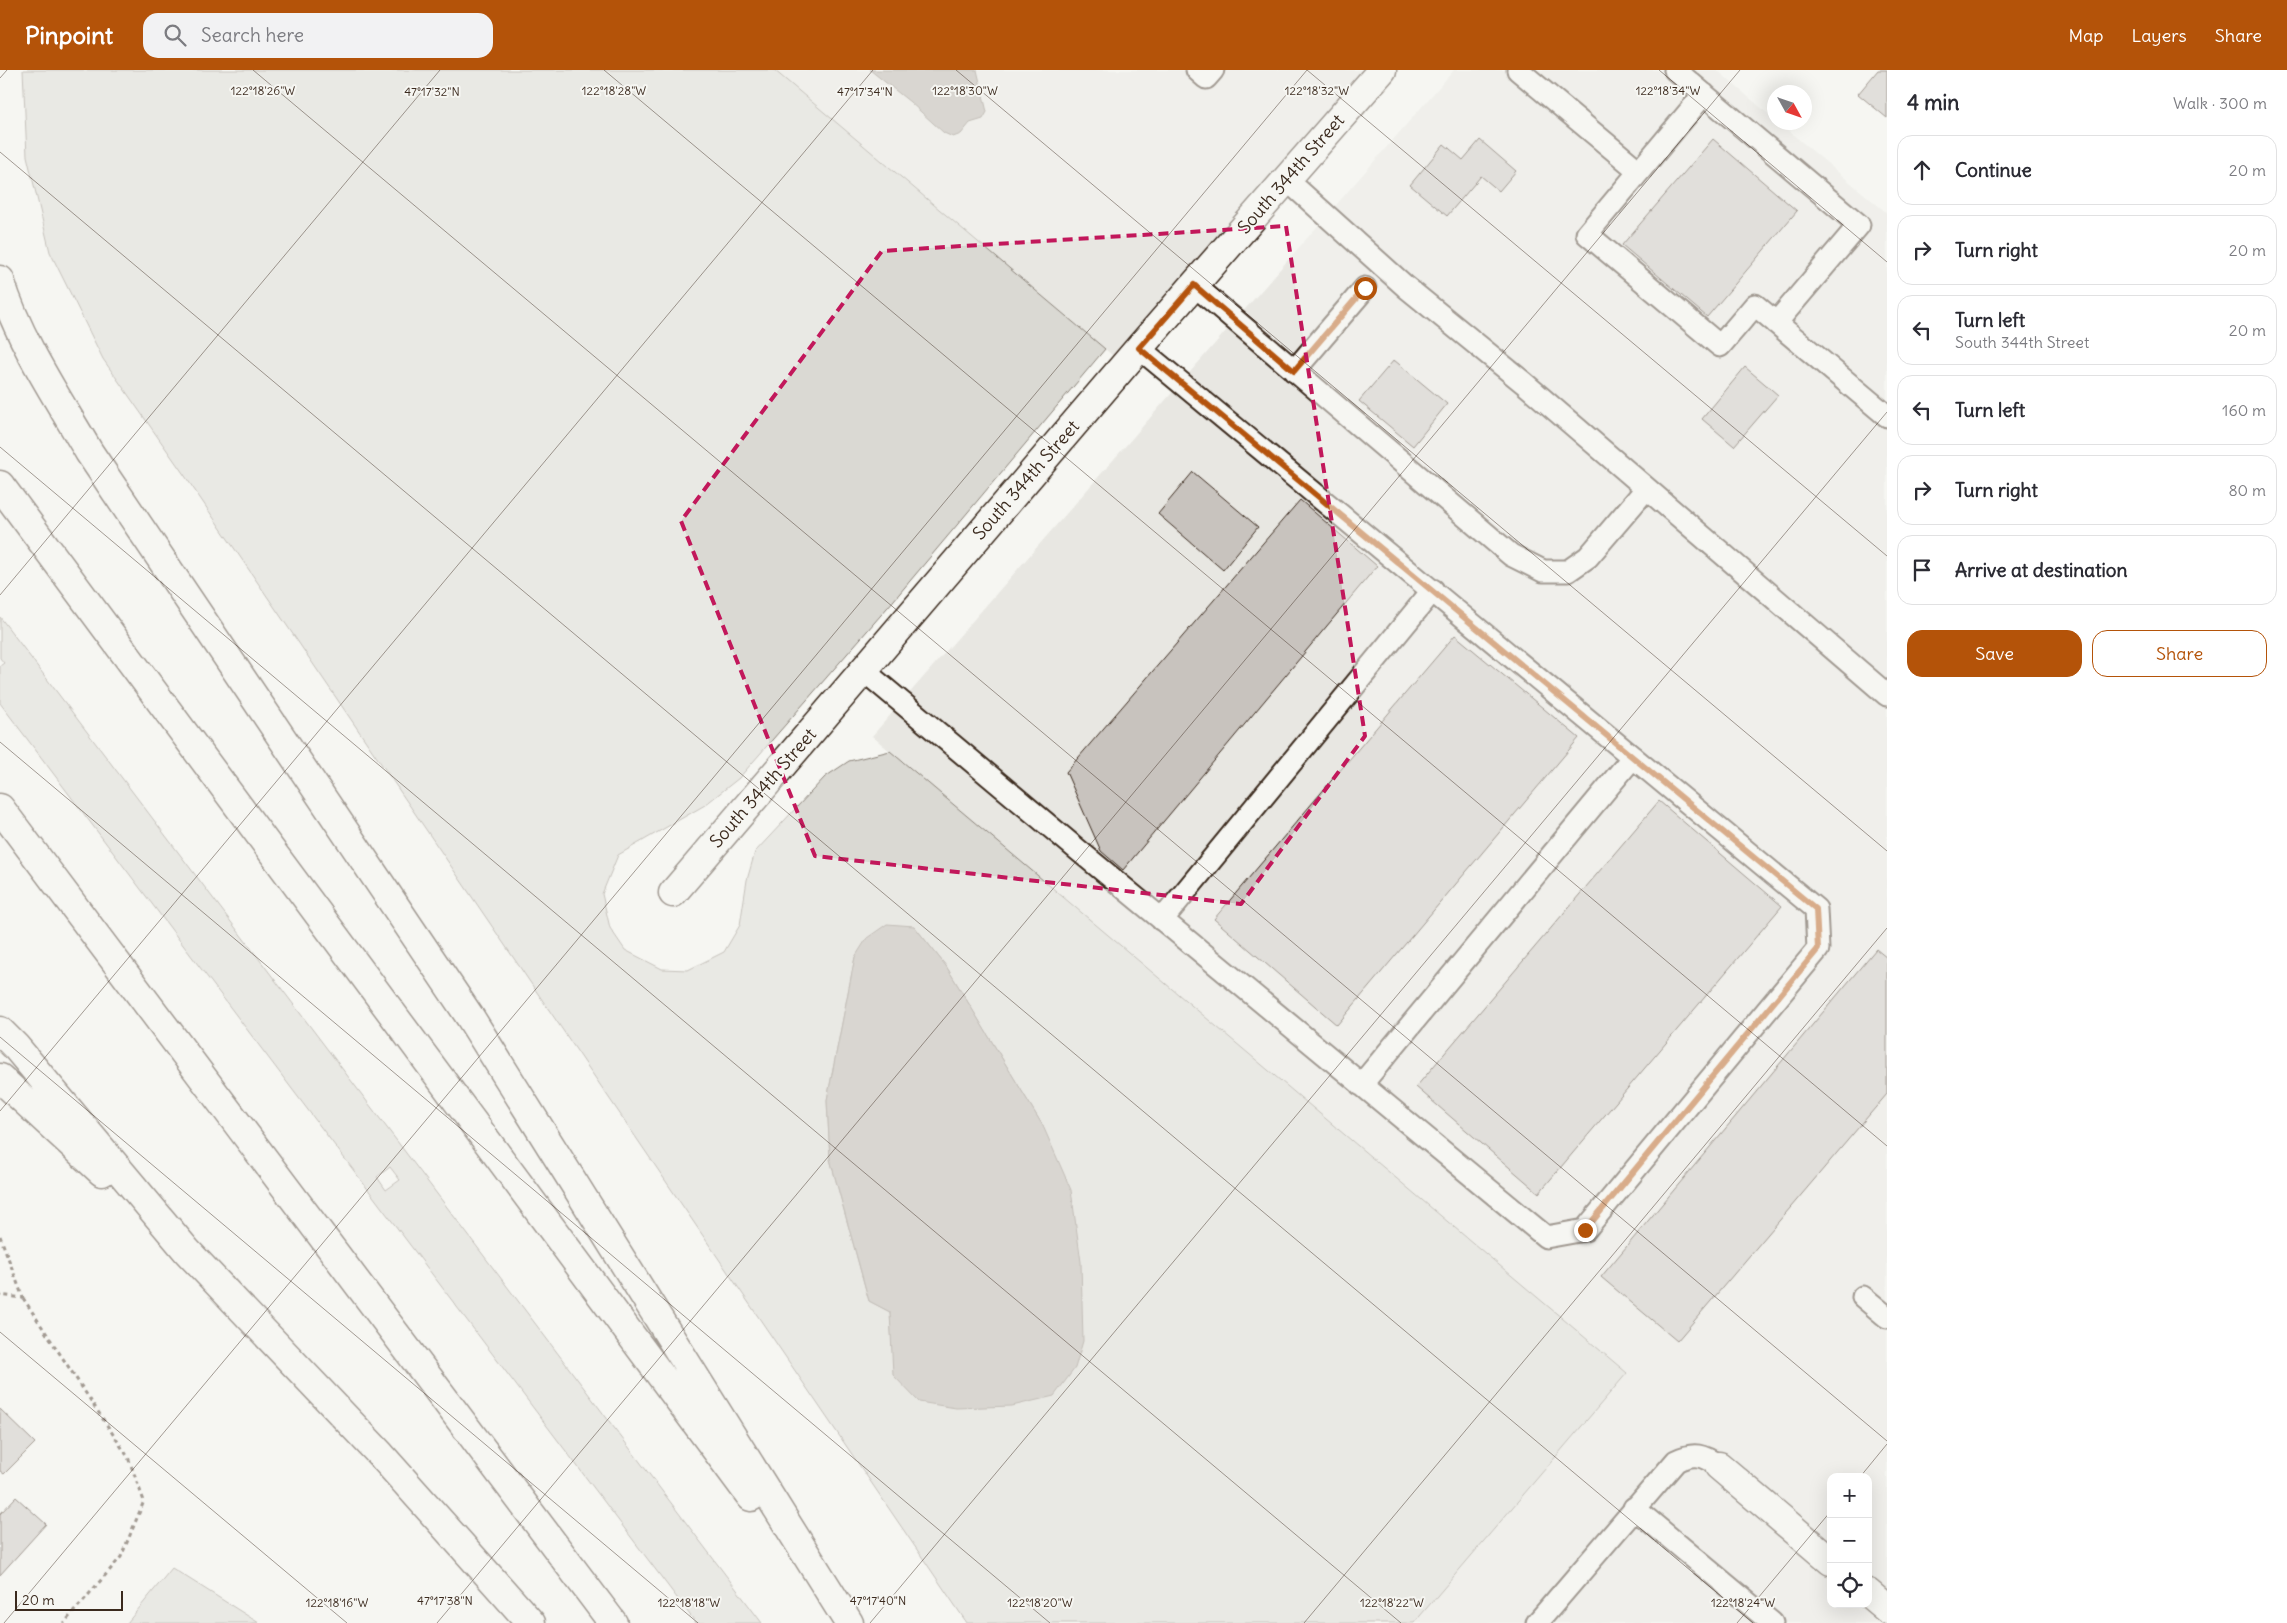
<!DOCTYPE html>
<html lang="en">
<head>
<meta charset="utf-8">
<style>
	body { margin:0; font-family:Delius,sans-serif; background:#f2f2f3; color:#2b2b33 }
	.controls { position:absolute; right:15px; bottom:15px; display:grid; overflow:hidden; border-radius:10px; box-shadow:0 5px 20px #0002 }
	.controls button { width:45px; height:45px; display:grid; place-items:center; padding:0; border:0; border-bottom:1px solid #e1e1e2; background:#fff; color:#2b2b33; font:25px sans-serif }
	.compass { position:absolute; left:1767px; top:15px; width:45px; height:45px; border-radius:50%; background:#fff; box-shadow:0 5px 20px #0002; rotate:130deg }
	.scale { position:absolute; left:15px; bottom:12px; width:108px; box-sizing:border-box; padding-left:5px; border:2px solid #3b2a1e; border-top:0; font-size:14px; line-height:18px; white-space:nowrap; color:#3b2a1e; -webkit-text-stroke:4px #f6f6f2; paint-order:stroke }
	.stop { position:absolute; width:15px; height:15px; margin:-11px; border:4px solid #b45309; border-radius:50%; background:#fff }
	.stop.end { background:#b45309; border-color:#fff; box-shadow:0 1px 5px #0008 }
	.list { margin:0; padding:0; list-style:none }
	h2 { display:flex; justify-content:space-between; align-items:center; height:65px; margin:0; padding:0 20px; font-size:21px }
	h2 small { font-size:16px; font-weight:400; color:#7c7c81 }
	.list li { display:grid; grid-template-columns:32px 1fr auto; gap:15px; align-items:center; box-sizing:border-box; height:70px; margin:0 10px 10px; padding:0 10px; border:1px solid #e1e1e2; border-radius:15px }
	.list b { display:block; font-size:19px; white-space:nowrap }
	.list p { margin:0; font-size:16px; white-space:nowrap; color:#7c7c81 }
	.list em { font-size:16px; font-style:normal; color:#7c7c81 }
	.actions { display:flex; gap:10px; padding:15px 20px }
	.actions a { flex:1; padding:11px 0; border:1px solid #b45309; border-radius:15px; text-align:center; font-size:18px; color:#b45309 }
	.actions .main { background:#b45309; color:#fff }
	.icon { flex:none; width:28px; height:28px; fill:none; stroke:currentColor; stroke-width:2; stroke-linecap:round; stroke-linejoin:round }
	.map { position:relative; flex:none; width:1887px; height:1553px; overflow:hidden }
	header { display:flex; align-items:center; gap:30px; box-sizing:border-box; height:70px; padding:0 25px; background:#b45309; color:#fff }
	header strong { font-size:24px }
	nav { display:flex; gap:28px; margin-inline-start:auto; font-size:18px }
	.search { width:350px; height:45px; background:#f2f2f3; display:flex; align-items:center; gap:12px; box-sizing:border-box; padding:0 18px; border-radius:15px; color:#7c7c81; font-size:19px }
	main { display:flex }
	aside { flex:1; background:#fff }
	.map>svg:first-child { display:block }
	.built { fill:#e8e7e2; fill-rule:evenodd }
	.green { fill:#dad9d3; stroke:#8a8278; fill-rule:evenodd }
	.water { fill:#b6b0a9; stroke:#857a71 }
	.building { fill:#c8c3be; stroke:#3b2a1e }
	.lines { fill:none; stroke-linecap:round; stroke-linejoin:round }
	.service-casing { stroke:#3b2a1e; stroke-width:25 }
	.minor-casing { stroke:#3b2a1e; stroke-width:31 }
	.motorway-casing { stroke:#3b2a1e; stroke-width:31 }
	.path { stroke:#3b2a1e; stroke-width:3; stroke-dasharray:4 4; stroke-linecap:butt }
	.service { stroke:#f6f6f2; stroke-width:21 }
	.minor { stroke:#f6f6f2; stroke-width:28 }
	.motorway { stroke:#f6f6f2; stroke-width:28 }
	.route { stroke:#b45309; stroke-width:6 }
	.marked { fill:none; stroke:#c2185b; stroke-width:4; stroke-dasharray:10 6; stroke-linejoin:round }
	.ticks { fill:none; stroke:#3b2a1e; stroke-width:1; stroke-opacity:0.45 }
	.labels { text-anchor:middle; stroke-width:4; stroke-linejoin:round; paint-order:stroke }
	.street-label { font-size:18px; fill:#3b2a1e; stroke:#f6f6f2 }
	.ticks-label { font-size:12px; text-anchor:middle; fill:#3b2a1e; stroke:#f6f6f2; stroke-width:4; stroke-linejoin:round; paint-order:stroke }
</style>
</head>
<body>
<header>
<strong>Pinpoint</strong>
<div class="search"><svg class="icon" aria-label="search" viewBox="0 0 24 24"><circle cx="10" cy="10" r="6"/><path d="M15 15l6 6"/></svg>Search here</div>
<nav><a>Map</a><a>Layers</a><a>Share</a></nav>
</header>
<main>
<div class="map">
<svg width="1887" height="1553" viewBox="0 0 1887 1553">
	<rect width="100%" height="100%" fill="#f6f6f2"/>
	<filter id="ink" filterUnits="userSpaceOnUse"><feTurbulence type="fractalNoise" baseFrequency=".02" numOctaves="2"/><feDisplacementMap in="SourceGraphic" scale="10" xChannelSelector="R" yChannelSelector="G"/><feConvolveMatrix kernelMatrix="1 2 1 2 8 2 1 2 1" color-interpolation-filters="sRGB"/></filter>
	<g filter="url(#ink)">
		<path class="built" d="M774,0H1382L1124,295Z
			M1454,0H1717L1774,49V52L1779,53L1887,143V1553H1414L1627,1303L872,666ZM1831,1407H1868V1534H1831Z"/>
		<path class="green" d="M23,0H774L1105,279L894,530L739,708L705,735L618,785L602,824L610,858L625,880L662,899L688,900L724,882L740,855L747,810L755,782L825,707L849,691L890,681L1627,1303L1414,1553H967L185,406L103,289L50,182L27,86ZM914,856L946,896L1043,1056L894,1305L890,1242L869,1231L830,1089L827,1030L855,887Z
			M0,547L762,1553H696L0,633V596L4,593L0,588ZM390,1097L400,1110L386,1120L377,1107Z
			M172,1498L259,1553H127Z"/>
		<path class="water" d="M870,0H977L987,42L983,49L970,53L961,64L953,67L944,63L910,32Z
			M887,854L914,856L946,896L1043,1056L1071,1120L1081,1192L1083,1271L1075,1298L1054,1326L1012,1336L956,1338L919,1332L893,1305L890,1242L869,1231L830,1089L827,1030L855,887L867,868Z"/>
		<path class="building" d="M1878,0H1887V48L1858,24Z
			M1713,69L1797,141L1707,247L1622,175Z
			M1480,70L1516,101L1499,121L1481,106L1447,146L1410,115L1444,74L1463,90Z
			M1394,290L1447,334L1413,376L1359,331Z
			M1745,297L1778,325L1734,376L1702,349Z
			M1193,402L1258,457L1223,500L1158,444Z
			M1300,430L1377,496L1123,800L1101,781L1066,702Z
			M1455,565L1579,668L1337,955L1214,849Z
			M1659,731L1782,836L1539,1123L1416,1017Z
			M1876,879L1887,888V1024L1677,1271L1601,1207Z
			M0,1339L35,1373L4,1404L0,1401Z
			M16,1427L46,1454L0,1505V1444Z"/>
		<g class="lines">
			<defs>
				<path id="service" d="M1197,0L1206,8L1213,0
					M1518,0L1639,101
					M1675,0L1859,155L1776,253
					M1704,24L1587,164L1720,276L1755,235L1887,346
					M1286,109L1406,217L1524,313L1887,625
					M1194,215L1511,485L1543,501H1568L1588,487L1646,419
					M1294,301L1365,218
					M863,600L1078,780L1546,1167L1585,1160L1818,879L1816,839L1139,278
					M1162,850L1433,520
					M1361,1015L1633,687
					M1863,1227L1887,1247
					M1634,1438L1772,1553
					M1537,1553L1676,1391C1694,1382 1703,1385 1719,1396"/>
				<path id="minor" d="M673,823L1139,278L1382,0
					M1719,1396L1831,1491
					M1868,1523L1887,1539"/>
				<path id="motorway" d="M0,210C19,271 57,327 89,382L470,947L849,1553
					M0,415L751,1427
					M0,738L613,1553
					M0,961L16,977L187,1181L381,1385L531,1553
					M0,1008L102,1102"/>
			</defs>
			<use href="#service" class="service-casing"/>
			<use href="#minor" class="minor-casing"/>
			<use href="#motorway" class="motorway-casing"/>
			<path class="path" d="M0,1166L23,1228L0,1225
				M23,1228L128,1387L144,1431L121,1487L64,1553"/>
			<use href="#service" class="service"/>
			<use href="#minor" class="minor"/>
			<use href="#motorway" class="motorway"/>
		</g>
	</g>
	<g class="lines" filter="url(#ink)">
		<path class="route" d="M1365,218L1294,301L1194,215L1139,278L1816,839L1818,879L1585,1160"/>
	</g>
	<path d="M0 0H1887V1553H0ZM1286,156L1365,666L1241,834L815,786L681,451L882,181Z" fill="#f6f6f2" fill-opacity=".55" fill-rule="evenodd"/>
	<path class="marked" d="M1286,156L1365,666L1241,834L815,786L681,451L882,181Z"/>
	<path class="ticks" d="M253,0L1887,1371M604,0L1887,1076M956,0L1887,781M1307,0L1887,486M1659,0L1887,192M0,8L7,0M0,82L1753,1553M0,377L1401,1553M0,525L440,0M0,672L1050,1553M0,967L698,1553M0,1041L873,0M0,1262L347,1553M1860,1407L1887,1374M4,1553L1307,0M437,1553L1740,0M870,1553L1887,342M1304,1553L1887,858M1737,1553L1831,1441"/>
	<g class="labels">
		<g class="street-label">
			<text transform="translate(1291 104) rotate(-49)" y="6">South 344th Street</text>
			<text transform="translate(1026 410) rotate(-49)" y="6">South 344th Street</text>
			<text transform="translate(763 718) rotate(-49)" y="6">South 344th Street</text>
		</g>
	</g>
	<g class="ticks-label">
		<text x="263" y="25">122°18'26"W</text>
		<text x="614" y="25">122°18'28"W</text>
		<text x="965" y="25">122°18'30"W</text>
		<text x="1317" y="25">122°18'32"W</text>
		<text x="1668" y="25">122°18'34"W</text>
		<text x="432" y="26">47°17'32"N</text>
		<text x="865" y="26">47°17'34"N</text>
		<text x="445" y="1535">47°17'38"N</text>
		<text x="878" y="1535">47°17'40"N</text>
		<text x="337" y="1537">122°18'16"W</text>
		<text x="689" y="1537">122°18'18"W</text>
		<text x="1040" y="1537">122°18'20"W</text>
		<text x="1392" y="1537">122°18'22"W</text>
		<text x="1743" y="1537">122°18'24"W</text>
	</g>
</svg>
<div class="controls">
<button>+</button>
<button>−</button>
<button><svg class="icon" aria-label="locate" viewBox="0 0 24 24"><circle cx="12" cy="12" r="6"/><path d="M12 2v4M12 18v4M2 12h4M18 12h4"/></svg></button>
</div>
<svg class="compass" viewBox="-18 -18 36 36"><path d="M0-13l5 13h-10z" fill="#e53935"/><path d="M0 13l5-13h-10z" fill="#7c7c81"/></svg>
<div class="scale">20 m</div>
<div class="stop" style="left:1365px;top:218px"></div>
<div class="stop end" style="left:1585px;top:1160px"></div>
</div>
<aside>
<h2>4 min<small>Walk · 300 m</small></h2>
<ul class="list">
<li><svg class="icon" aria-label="ahead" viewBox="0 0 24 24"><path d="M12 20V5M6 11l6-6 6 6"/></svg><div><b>Continue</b></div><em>20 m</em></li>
<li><svg class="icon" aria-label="right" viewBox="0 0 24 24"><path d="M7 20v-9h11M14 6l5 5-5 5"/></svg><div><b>Turn right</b></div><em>20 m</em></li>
<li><svg class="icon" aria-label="left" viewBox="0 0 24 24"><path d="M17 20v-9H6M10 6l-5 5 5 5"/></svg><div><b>Turn left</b><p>South 344th Street</p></div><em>20 m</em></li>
<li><svg class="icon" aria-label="left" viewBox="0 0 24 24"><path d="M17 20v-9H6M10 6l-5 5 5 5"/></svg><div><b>Turn left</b></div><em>160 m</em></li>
<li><svg class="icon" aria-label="right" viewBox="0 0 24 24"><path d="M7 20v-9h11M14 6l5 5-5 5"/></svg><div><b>Turn right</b></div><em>80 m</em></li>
<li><svg class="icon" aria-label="arrive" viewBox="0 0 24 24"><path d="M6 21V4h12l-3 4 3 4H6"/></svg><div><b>Arrive at destination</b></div></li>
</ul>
<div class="actions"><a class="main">Save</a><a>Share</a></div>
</aside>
</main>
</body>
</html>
